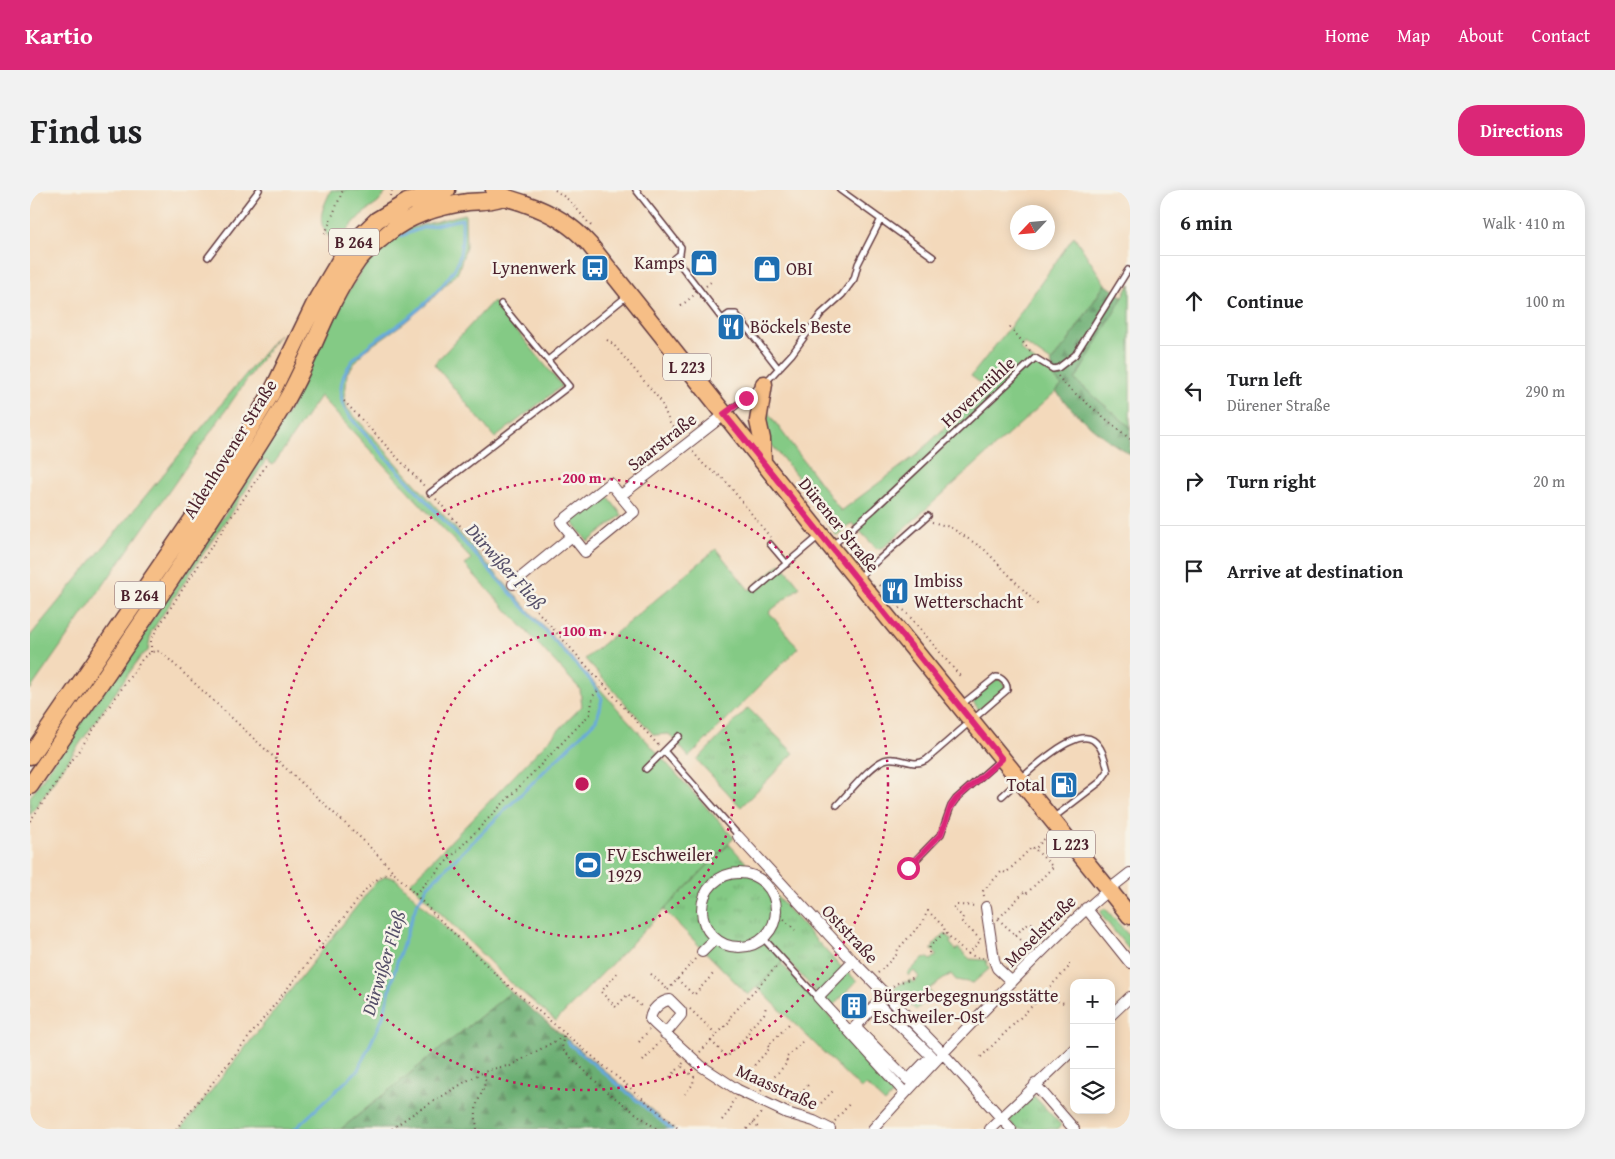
<!DOCTYPE html>
<html lang="en">
<head>
<meta charset="utf-8">
<style>
	body { margin:0; font-family:"Gentium Book Plus",serif; background:#f2f2f2; color:#202124 }
	.controls { position:absolute; right:15px; bottom:15px; display:grid; overflow:hidden; border-radius:10px; box-shadow:0 2px 12px #0003 }
	.controls button { width:45px; height:45px; display:grid; place-items:center; padding:0; border:0; border-bottom:1px solid #e0e0e0; background:#fff; color:#202124; font:25px sans-serif }
	.compass { position:absolute; left:980px; top:15px; width:45px; height:45px; border-radius:50%; background:#fff; box-shadow:0 2px 12px #0003; rotate:244deg }
	.stop { position:absolute; width:15px; height:15px; margin:-11px; border:4px solid #db2777; border-radius:50%; background:#fff }
	.stop.end { background:#db2777; border-color:#fff; box-shadow:0 1px 5px #0008 }
	.list { margin:0; padding:0; list-style:none }
	h2 { display:flex; justify-content:space-between; align-items:center; height:65px; margin:0; padding:0 20px; font-size:21px }
	h2 small { font-size:16px; font-weight:400; color:#757577 }
	.list li { display:grid; grid-template-columns:32px 1fr auto; gap:15px; align-items:center; box-sizing:border-box; height:90px; padding:0 20px; border-top:1px solid #e0e0e0 }
	.list b { display:block; font-size:19px; white-space:nowrap }
	.list p { margin:0; font-size:16px; white-space:nowrap; color:#757577 }
	.list em { font-size:16px; font-style:normal; color:#757577 }
	.icon { flex:none; width:28px; height:28px; fill:none; stroke:currentColor; stroke-width:2; stroke-linecap:round; stroke-linejoin:round }
	.map { position:relative; flex:none; width:1100px; height:939px; overflow:hidden; border-radius:20px }
	header { display:flex; align-items:center; gap:30px; box-sizing:border-box; height:70px; padding:0 25px; background:#db2777; color:#fff }
	header strong { font-size:24px }
	nav { display:flex; gap:28px; margin-inline-start:auto; font-size:18px }
	.intro { display:flex; align-items:center; justify-content:space-between; box-sizing:border-box; height:120px; padding:0 30px }
	h1 { margin:0; font-size:35px }
	.button { padding:12px 22px; border-radius:20px; background:#db2777; color:#fff; font-size:18px; font-weight:700 }
	main { display:flex; gap:30px; padding:0 30px }
	aside { flex:1; background:#fff; border-radius:20px; box-shadow:0 2px 12px #0003 }
	.map>svg:first-child { display:block }
	.green { fill:#84ca85; stroke:#677458 }
	.forest { fill:url(#forest-firs); stroke:#5a664e }
	.park { fill:url(#park-tufts); stroke:#677458 }
	.lines { fill:none; stroke-linecap:round; stroke-linejoin:round }
	.stream { stroke:#69a9dc; stroke-width:3 }
	.lane-casing { stroke:#633b41; stroke-width:8 }
	.street-casing { stroke:#633b41; stroke-width:12 }
	.primary-casing { stroke:#633b41; stroke-width:19 }
	.path { stroke:#633b41; stroke-width:2; stroke-dasharray:1 4; stroke-linecap:butt }
	.lane { stroke:#fff; stroke-width:5 }
	.street { stroke:#fff; stroke-width:10 }
	.primary { stroke:#f6be86; stroke-width:16 }
	.route { stroke:#db2777; stroke-width:6 }
	.ring { fill:none; stroke:#c2185b; stroke-width:2.5; stroke-dasharray:2.5 5 }
	.labels { text-anchor:middle; stroke-width:5; stroke-linejoin:round; paint-order:stroke }
	.shield { fill:#f7f3e8; stroke:#7e5f64; stroke-width:1 }
	.shield-label { font-size:16px; font-weight:bold; fill:#4a1f2b }
	.poi-label { font-size:18px; fill:#4a1f2b; stroke:#f7f3e8; text-anchor:start }
	.street-label { font-size:18px; fill:#4a1f2b; stroke:#f7f3e8 }
	.water-label { font-size:19px; font-style:italic; fill:#554f69; stroke:#f7f3e8 }
	.centre { fill:#c2185b; stroke:#f7f3e8; stroke-width:2.5 }
	.ring-label { font-size:15px; text-anchor:middle; font-weight:bold; fill:#c2185b; stroke:#f7f3e8; stroke-width:5; stroke-linejoin:round; paint-order:stroke }
</style>
</head>
<body>
<header>
<strong>Kartio</strong>
<nav><a>Home</a><a>Map</a><a>About</a><a>Contact</a></nav>
</header>
<div class="intro"><h1>Find us</h1><a class="button">Directions</a></div>
<main>
<div class="map">
<svg width="1100" height="939" viewBox="0 0 1100 939">
	<defs>
		<pattern id="forest-firs" width="22" height="20" patternUnits="userSpaceOnUse" patternTransform="scale(1.25)"><rect width="22" height="20" fill="#6bae72"/><path d="M5 1l3.5 6h-7zM16 11l3.5 6h-7z" fill="#5a8d5e"/></pattern>
		<pattern id="park-tufts" width="24" height="20" patternUnits="userSpaceOnUse" patternTransform="scale(1.25)"><rect width="24" height="20" fill="#84ca85"/><path d="M3 7l-1-3M5 7V3M7 7l1-3M15 17l-1-3M17 17v-4M19 17l1-3" fill="none" stroke="#74ad73"/></pattern>
	</defs>
	<rect width="100%" height="100%" fill="#f7f3e8"/>
	<filter id="ink" filterUnits="userSpaceOnUse"><feTurbulence type="fractalNoise" baseFrequency=".02" numOctaves="2"/><feDisplacementMap in="SourceGraphic" scale="10" xChannelSelector="R" yChannelSelector="G"/><feConvolveMatrix kernelMatrix="1 2 1 2 8 2 1 2 1" color-interpolation-filters="sRGB"/></filter>
	<filter id="wash" filterUnits="userSpaceOnUse"><feTurbulence type="fractalNoise" baseFrequency=".0096" numOctaves="4" result="noise"/><feDisplacementMap in="SourceGraphic" scale="20" xChannelSelector="R" yChannelSelector="G"/><feGaussianBlur stdDeviation="1.12" result="paint"/><feColorMatrix in="noise" values="0 0 0 0 0 0 0 0 0 0 0 0 0 0 0 0 0 1.4 0 .05"/><feComposite in="paint" operator="in"/></filter>
	<g filter="url(#wash)">
		<rect width="100%" height="100%" fill="#f3d9bb"/>
		<path class="green" d="M301,0H358L348,13L331,25L305,53C284,34 291,22 301,0Z
			M435,24L436,57L428,82L398,113L374,133L334,161L317,183L316,197L314,206L317,218L704,648L526,831L480,792L380,693L552,516L550,499L435,375L441,369L290,206L243,275L236,270L121,442L118,461L111,466L0,625V607L202,314L261,217L310,115L335,75L363,49L380,38Z
			M1044,46L1075,94L1037,153L1021,172L994,153L990,159L1024,187L1032,196L854,357L847,359L822,333L807,346L792,326L779,301L741,254L735,234L733,216L811,321L885,266L957,198L941,186L980,137Z
			M1100,94V237L1045,190Z
			M463,111L532,196L465,248L404,174Z
			M249,144L0,500V446Z
			M575,303L592,325L558,352L541,330Z
			M686,359L719,400L751,373L770,397L739,422L768,458L659,567L639,544L624,545L555,469Z
			M967,489H970L976,497V499L949,520L942,510Z
			M356,686L366,689L481,802L311,939H151L346,692Z
			M1073,719H1076L1100,747V761L1072,726L1071,721Z
			M915,743L922,750L920,753L926,760L928,758L940,769L956,770L959,779L943,793L926,790L921,784L899,799L902,805L886,820L863,799L874,792H877L880,790L884,793L889,787L884,781L879,786L877,784L894,767L895,768L897,767L901,770L907,765L901,759L904,757L903,755Z
			M751,773L867,900L855,913L836,895L831,899L727,797Z"/>
		<path class="forest" d="M1075,94L1093,107L1045,190L1100,237V264C1076,251 1042,223 1026,201L1032,196L1024,187L1021,172L1037,153Z
			M481,802L644,939H311Z"/>
		<path class="park" d="M718,518L764,563L711,617L667,570Z
			M699,654L807,773L827,791L801,818L756,769L718,805L634,720Z
			M1004,906L1031,935L1027,939H986L979,930V926L1000,908Z"/>
		<g class="lines">
			<path class="stream" d="M537,852L641,939
				M265,939L328,880L353,827L367,772L386,716L398,696L566,530L570,519L572,508L561,491L333,242C327,235 316,224 313,215C300,172 348,150 375,130C393,117 413,97 425,78C433,64 432,44 432,29L392,38L371,46"/>
		</g>
	</g>
	<g filter="url(#ink)">
		<g class="lines">
			<defs>
				<path id="lane" d="M606,0L651,57L650,64L645,68L692,129L699,124H706L749,179
					M810,0L903,67
					M178,67L229,0
					M518,170L597,106
					M736,192L762,164L791,124L812,105L824,89L828,74L851,29
					M697,223L729,197
					M400,303L539,196L471,114
					M740,354L757,374
					M803,355L844,319L1005,168L1023,179L1028,178L1045,165L1098,80
					M829,387L898,326
					M724,401L788,347
					M634,561L708,645
					M616,579L649,546
					M972,606C987,593 1042,536 1063,550C1073,557 1075,570 1078,581L1070,592L1023,628
					M807,615C817,605 844,570 858,569C872,567 883,578 896,570L977,500C978,494 972,487 966,487L931,515
					M878,678L911,644L921,616L926,609L970,570
					M734,749L787,807"/>
				<path id="street" d="M580,293L604,322L555,362L531,332Z
					M590,306L694,225
					M483,394L542,346
					M708,646L823,771L909,859L981,939
					M672 720a37 37 0 1 1 74 0a37 37 0 1 1-74 0Z
					M956,717L964,770L967,778L982,792
					M1056,718L1100,773
					M672,762L685,749
					M823,771L788,807L875,903
					M847,813L901,866L878,890L825,837Z
					M1081,825L1100,807
					M635,844L651,825V821L640,810C631,811 621,820 620,829L625,834L671,876L708,900L757,923L784,931L800,939
					M1005,894L1044,939
					M843,939C883,894 924,851 966,808C1009,764 1051,720 1100,683
					M960,939L1044,859"/>
				<path id="primary" d="M464,0C475,9 483,9 496,14C520,22 542,35 559,54L791,345L1100,726
					M733,272L732,249L728,231L734,194
					M0,566L181,302L241,204L288,107L316,60L347,30L377,12L417,0
					M0,596C86,470 173,346 253,216C281,170 295,116 327,72C334,61 348,52 358,43C381,24 410,16 438,12C451,11 460,12 473,7"/>
			</defs>
			<use href="#lane" class="lane-casing"/>
			<use href="#street" class="street-casing"/>
			<use href="#primary" class="primary-casing"/>
			<path class="path" d="M525,0L540,11L562,37
				M360,6L362,0
				M295,44L313,0
				M676,96L682,91
				M651,116L664,105
				M980,137L1001,162
				M577,150L583,154L630,210L640,233L651,247
				M1028,186L1035,195L1100,249
				M314,211L396,298
				M663,262L675,276L694,289L740,347
				M406,309L477,387
				M902,332L920,337L954,359L1008,415
				M850,395L868,417L875,421L930,486
				M490,402L629,556
				M121,462V449L150,403L237,274
				M0,631L113,468L121,462L130,461L335,652L405,725L475,793L649,939
				M385,704L560,524L563,506L574,494
				M954,706L953,701L972,681L976,683L1002,657L1005,659
				M747,722L765,740
				M969,728L994,702L996,704L1023,677L1005,659L1018,645
				M968,729L1001,759
				M986,745L994,736L1005,732
				M899,763L900,756L915,742
				M938,764L951,750L931,731L933,727L923,718L926,715L947,716
				M587,783L571,802L586,817L598,804L613,818
				M848,783L866,765L868,759L891,734L898,721L914,737L915,742C928,755 934,766 953,768
				M621,784L638,800
				M647,789L664,805L684,783
				M863,796L868,793L885,787
				M638,800L666,768
				M1013,807L1034,813
				M660,819L687,845
				M534,846L532,854L533,860L577,902L627,939
				M681,851L697,867L718,844L719,839L734,824L736,817
				M609,852L619,840
				M670,862L701,830L699,828L747,776
				M951,867L1007,811L1013,808L1014,803L1039,777V771
				M613,871L630,852
				M653,873L651,876L664,887L663,894L655,904
				M640,887L651,876
				M711,890L740,858L738,856L759,834
				M731,901L757,873L756,868L772,852
				M760,914L779,894
				M784,920L803,901
				M692,930L701,919V914L705,909
				M805,931L821,912
				M723,933L730,939
				M146,939L337,698C346,690 352,684 364,682
				M362,939C378,926 396,916 414,905C434,893 455,877 480,876L536,845
				M447,939C446,931 445,922 447,914C450,905 458,894 454,883
				M717,939L733,922"/>
			<use href="#lane" class="lane"/>
			<use href="#street" class="street"/>
			<use href="#primary" class="primary"/>
		</g>
	</g>
	<g class="lines" filter="url(#ink)">
		<path class="route" d="M716,208L694,224L972,569L926,609L921,616L911,644L878,678"/>
	</g>
	<g class="ring">
		<circle cx="552" cy="594" r="153"/>
		<circle cx="552" cy="594" r="306"/>
	</g>
	<defs>
		<symbol id="shop-square" viewBox="-11 -11 22 22"><rect x="-9" y="-9" width="18" height="18" rx="4" fill="#1f6fb2" stroke="#f7f3e8"/><path d="M-5-2.5h2.3a2.7 3.5 0 0 1 5.4 0H5L5.5 6h-11ZM-1.5-2.5h3a1.5 2.3 0 0 0-3 0Z" fill="#fff"/></symbol>
		<symbol id="bus-square" viewBox="-11 -11 22 22"><rect x="-9" y="-9" width="18" height="18" rx="4" fill="#1f6fb2" stroke="#f7f3e8"/><path d="M-5-6H5V4H4V6H2V4H-2V6H-4V4H-5ZM-3.5-4V0h7V-4ZM-3.5 1.2v1.5H-2V1.2ZM2 1.2v1.5H3.5V1.2Z" fill="#fff"/></symbol>
		<symbol id="restaurant-square" viewBox="-11 -11 22 22"><rect x="-9" y="-9" width="18" height="18" rx="4" fill="#1f6fb2" stroke="#f7f3e8"/><path d="M-5-6h1v4h1v-4h1v4h1v-4h1v5L-1.5 .5V6h-2V.5L-5-1ZM5-6V6H3V1.5H1.5Q1.5-4 5-6Z" fill="#fff"/></symbol>
		<symbol id="fuel-square" viewBox="-11 -11 22 22"><rect x="-9" y="-9" width="18" height="18" rx="4" fill="#1f6fb2" stroke="#f7f3e8"/><path d="M-5.5-6h7V0h2V4h1.3V-2.5L3-4.5l.8-.8L6-3V5H2.5V1h-1V6h-7ZM-4.2-4.7v3.2H.2V-4.7Z" fill="#fff"/></symbol>
		<symbol id="stadium-square" viewBox="-11 -11 22 22"><rect x="-9" y="-9" width="18" height="18" rx="4" fill="#1f6fb2" stroke="#f7f3e8"/><path d="M0-5a6.5 5 0 1 0 0 10a6.5 5 0 1 0 0-10ZM-3.5-1.8h7v3.6h-7Z" fill="#fff"/></symbol>
		<symbol id="building-square" viewBox="-11 -11 22 22"><rect x="-9" y="-9" width="18" height="18" rx="4" fill="#1f6fb2" stroke="#f7f3e8"/><path d="M-4-6H4V6H1V3H-1V6H-4ZM-2.5-4.3h1.7v1.8h-1.7ZM.8-4.3h1.7v1.8H.8ZM-2.5-1h1.7V.8h-1.7ZM.8-1h1.7V.8H.8Z" fill="#fff"/></symbol>
	</defs>
	<g fill-rule="evenodd">
		<use href="#shop-square" x="658" y="57" width="32" height="32"/>
		<use href="#bus-square" x="549" y="62" width="32" height="32"/>
		<use href="#shop-square" x="721" y="63" width="32" height="32"/>
		<use href="#restaurant-square" x="685" y="121" width="32" height="32"/>
		<use href="#restaurant-square" x="849" y="385" width="32" height="32"/>
		<use href="#fuel-square" x="1018" y="579" width="32" height="32"/>
		<use href="#stadium-square" x="542" y="659" width="32" height="32"/>
		<use href="#building-square" x="808" y="800" width="32" height="32"/>
	</g>
	<g class="labels">
		<g class="shield">
			<rect x="299" y="38.5" width="50" height="27" rx="4"/>
			<rect x="633" y="163.5" width="48" height="27" rx="4"/>
			<rect x="85" y="391.5" width="50" height="27" rx="4"/>
			<rect x="1017" y="640.5" width="48" height="27" rx="4"/>
		</g>
		<g class="shield-label">
			<text x="324" y="58">B 264</text>
			<text x="657" y="183">L 223</text>
			<text x="110" y="411">B 264</text>
			<text x="1041" y="660">L 223</text>
		</g>
		<g class="poi-label">
			<text x="655" y="79" text-anchor="end">Kamps</text>
			<text x="546" y="84" text-anchor="end">Lynenwerk</text>
			<text x="756" y="85">OBI</text>
			<text x="720" y="143">Böckels Beste</text>
			<text x="884" y="397">Imbiss<tspan x="884" dy="21">Wetterschacht</tspan></text>
			<text x="1015" y="601" text-anchor="end">Total</text>
			<text x="577" y="671">FV Eschweiler<tspan x="577" dy="21">1929</tspan></text>
			<text x="843" y="812">Bürgerbegegnungsstätte<tspan x="843" dy="21">Eschweiler-Ost</tspan></text>
		</g>
		<g class="street-label">
			<text transform="translate(948 202) rotate(-43)" y="6">Hovermühle</text>
			<text transform="translate(632 252) rotate(-38)" y="6">Saarstraße</text>
			<text transform="translate(200 259) rotate(-58)" y="6">Aldenhovener Straße</text>
			<text transform="translate(809 335) rotate(51)" y="6">Dürener Straße</text>
			<text transform="translate(1010 741) rotate(-45)" y="6">Moselstraße</text>
			<text transform="translate(820 744) rotate(47)" y="6">Oststraße</text>
			<text transform="translate(747 897) rotate(24)" y="6">Maasstraße</text>
		</g>
		<g class="water-label">
			<text transform="translate(476 376) rotate(48)" y="7">Dürwißer Fließ</text>
			<text transform="translate(353 773) rotate(-73)" y="7">Dürwißer Fließ</text>
		</g>
	</g>
	<circle cx="552" cy="594" r="8" class="centre"/>
	<g class="ring-label">
		<text x="552" y="293">200 m</text>
		<text x="552" y="446">100 m</text>
	</g>
</svg>
<div class="controls">
<button>+</button>
<button>−</button>
<button><svg class="icon" aria-label="layers" viewBox="0 0 24 24"><path d="M12 4l9 5-9 5-9-5zM3 14l9 5 9-5"/></svg></button>
</div>
<svg class="compass" viewBox="-18 -18 36 36"><path d="M0-13l5 13h-10z" fill="#e53935"/><path d="M0 13l5-13h-10z" fill="#757577"/></svg>
<div class="stop" style="left:878px;top:678px"></div>
<div class="stop end" style="left:716px;top:208px"></div>
</div>
<aside>
<h2>6 min<small>Walk · 410 m</small></h2>
<ul class="list">
<li><svg class="icon" aria-label="ahead" viewBox="0 0 24 24"><path d="M12 20V5M6 11l6-6 6 6"/></svg><div><b>Continue</b></div><em>100 m</em></li>
<li><svg class="icon" aria-label="left" viewBox="0 0 24 24"><path d="M17 20v-9H6M10 6l-5 5 5 5"/></svg><div><b>Turn left</b><p>Dürener Straße</p></div><em>290 m</em></li>
<li><svg class="icon" aria-label="right" viewBox="0 0 24 24"><path d="M7 20v-9h11M14 6l5 5-5 5"/></svg><div><b>Turn right</b></div><em>20 m</em></li>
<li><svg class="icon" aria-label="arrive" viewBox="0 0 24 24"><path d="M6 21V4h12l-3 4 3 4H6"/></svg><div><b>Arrive at destination</b></div></li>
</ul>
</aside>
</main>
</body>
</html>
